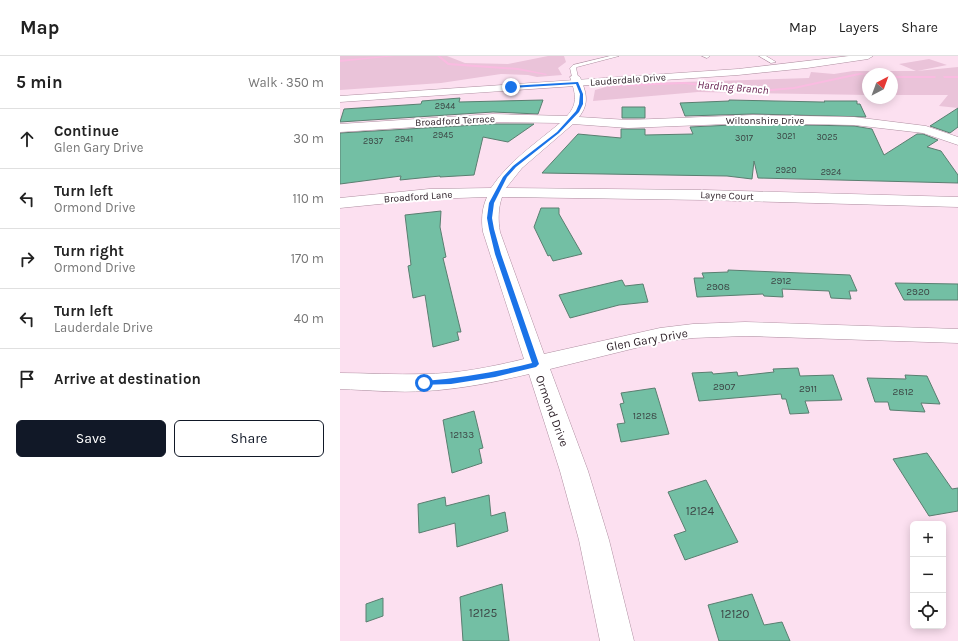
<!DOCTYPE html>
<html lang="en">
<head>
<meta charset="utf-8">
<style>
	body { margin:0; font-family:Karla,sans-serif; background:#f6f6f6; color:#222 }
	.controls { position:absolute; right:12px; bottom:12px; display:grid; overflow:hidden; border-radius:6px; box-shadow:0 2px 10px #0003 }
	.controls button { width:36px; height:36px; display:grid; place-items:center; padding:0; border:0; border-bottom:1px solid #e0e0e0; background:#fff; color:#222; font:20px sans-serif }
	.compass { position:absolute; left:522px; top:12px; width:36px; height:36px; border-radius:50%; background:#fff; box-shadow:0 2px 10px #0003; rotate:41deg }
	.stop { position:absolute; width:12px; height:12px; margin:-9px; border:3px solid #1a73e8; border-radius:50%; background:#fff }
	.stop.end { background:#1a73e8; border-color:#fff; box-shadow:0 1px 4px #0008 }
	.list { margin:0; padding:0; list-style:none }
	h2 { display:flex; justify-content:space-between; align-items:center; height:52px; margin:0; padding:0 16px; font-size:17px }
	h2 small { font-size:13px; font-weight:400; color:#767676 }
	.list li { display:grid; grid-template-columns:26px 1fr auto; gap:12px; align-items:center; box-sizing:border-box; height:60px; padding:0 16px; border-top:1px solid #e0e0e0 }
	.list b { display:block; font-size:15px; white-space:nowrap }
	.list p { margin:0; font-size:13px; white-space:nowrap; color:#767676 }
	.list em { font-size:13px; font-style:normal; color:#767676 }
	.actions { display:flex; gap:8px; padding:12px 16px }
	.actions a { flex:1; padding:9px 0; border:1px solid #111827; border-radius:6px; text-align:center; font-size:14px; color:#111827 }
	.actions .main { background:#111827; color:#fff }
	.icon { flex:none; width:22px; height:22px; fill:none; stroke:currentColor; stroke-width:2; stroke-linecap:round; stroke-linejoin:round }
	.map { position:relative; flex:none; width:618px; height:585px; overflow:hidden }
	header { display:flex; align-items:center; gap:24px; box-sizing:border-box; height:56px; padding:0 20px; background:#fff; border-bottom:1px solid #e0e0e0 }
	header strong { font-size:19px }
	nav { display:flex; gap:22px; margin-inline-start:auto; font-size:14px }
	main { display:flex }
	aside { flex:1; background:#fff }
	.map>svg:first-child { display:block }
	.green { fill:#eac3d9 }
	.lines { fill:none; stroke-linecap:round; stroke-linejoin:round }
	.stream { fill:#fabbe1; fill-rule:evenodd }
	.building { fill:#73bfa4; stroke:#5a7e70 }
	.service-casing { stroke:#af8fa1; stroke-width:1 }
	.minor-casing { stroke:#af8fa1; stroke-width:1 }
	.secondary-casing { stroke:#af8fa1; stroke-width:1 }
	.service { fill:#fff; fill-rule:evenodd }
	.minor { fill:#fff; fill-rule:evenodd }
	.secondary { fill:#fff; fill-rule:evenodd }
	.route { fill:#1a73e8 }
	.labels { text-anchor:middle; stroke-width:4; stroke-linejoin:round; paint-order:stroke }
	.far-number-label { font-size:9px; fill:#3c4645 }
	.far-street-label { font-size:10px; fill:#2a1d25; stroke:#fff }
	.number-label { font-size:10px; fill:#3c4645 }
	.far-water-label { font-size:11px; font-style:italic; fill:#672050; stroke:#fff }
	.street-label { font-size:12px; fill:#2a1d25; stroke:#fff }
	.near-number-label { font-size:12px; fill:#3c4645 }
</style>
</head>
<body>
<header>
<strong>Map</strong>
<nav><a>Map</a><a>Layers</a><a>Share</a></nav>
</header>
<main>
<aside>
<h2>5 min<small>Walk · 350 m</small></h2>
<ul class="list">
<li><svg class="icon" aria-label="ahead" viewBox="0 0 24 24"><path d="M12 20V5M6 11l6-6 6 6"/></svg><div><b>Continue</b><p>Glen Gary Drive</p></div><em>30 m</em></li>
<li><svg class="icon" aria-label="left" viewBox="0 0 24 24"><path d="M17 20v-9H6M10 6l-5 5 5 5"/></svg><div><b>Turn left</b><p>Ormond Drive</p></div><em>110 m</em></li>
<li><svg class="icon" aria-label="right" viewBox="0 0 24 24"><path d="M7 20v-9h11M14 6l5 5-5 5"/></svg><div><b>Turn right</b><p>Ormond Drive</p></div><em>170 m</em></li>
<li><svg class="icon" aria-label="left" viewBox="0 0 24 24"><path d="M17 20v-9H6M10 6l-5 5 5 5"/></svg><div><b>Turn left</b><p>Lauderdale Drive</p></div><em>40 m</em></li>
<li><svg class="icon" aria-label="arrive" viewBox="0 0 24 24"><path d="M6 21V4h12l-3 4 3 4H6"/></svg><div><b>Arrive at destination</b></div></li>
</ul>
<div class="actions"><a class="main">Save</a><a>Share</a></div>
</aside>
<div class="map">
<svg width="618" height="585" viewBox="0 0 618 585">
	<rect width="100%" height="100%" fill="#fce0f0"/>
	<path class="green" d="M0,0H107L125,7L168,8L208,0H224L226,6L218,12L222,19L197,21L188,19L161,18L101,27L0,34Z
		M589,3L607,9L577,15L618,11V52L599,50L608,39H552V18H528V39L358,36L253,45L255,34L276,28L469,22L471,16L494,18L513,15H576L559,8Z"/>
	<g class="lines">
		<path class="stream" d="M46,0H55L0,6V4Z
			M97,0H100L109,7L178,12L207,18L206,19L178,14L108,9Z
			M519,17L527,18L519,19L454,33L431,35L392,34L345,28L258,31L257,30L258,29L345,26L392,32L431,33L454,31Z
			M552,20H595L596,21L595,22H552Z
			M603,20H618V22H604Z"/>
	</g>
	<path class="building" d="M120,42L119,46L203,44L198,58L153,56L0,66L4,53L81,48L82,45Z
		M389,44L482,46H485L484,45H517V48H520L526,61L413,58L345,60L340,47L389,45Z
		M282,51H305V62H282Z
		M618,52V71L610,77L590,70Z
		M153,68H194L168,86L143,81L134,119L100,121V120L60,124L61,120L0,128V77Z
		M413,68L514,70L532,73L544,99L577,78H583L598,84L587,91L601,95L618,119V127L418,122L414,105L412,123L387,120L202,117L238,78L281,82V73H305V79L353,78L350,71Z
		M201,152H219V158L242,198L213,205L210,199L208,200L194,171Z
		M101,155L100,171L106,201L103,202L121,276H117L119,284L93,291L85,239L73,242L68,210L71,209L65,159Z
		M388,214L510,219L517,235H509L511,243L491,242L489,235L442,233L443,241L424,240L423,238L357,241L354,222H364L362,217L388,216Z
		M282,224L285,230L303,228L308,246L279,249L230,262L219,239Z
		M555,227L618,228V244H564Z
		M458,312L460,320L493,319L502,344L465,345L469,357L450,358L446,343H442L441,338L359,345L352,317L372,316L373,318L397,316L398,320L434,316L433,313Z
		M565,319L587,320L600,348L581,347L585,356L550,354L548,346H535L527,322L566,323Z
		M315,332L329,378L281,386L277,368L285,367L280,348L284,347L281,337Z
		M134,355L143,392L139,393L142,407L112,417L103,364Z
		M587,397L612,433L618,432V455L589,460L553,403Z
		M366,424L398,486L345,504L334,479L346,475L328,436Z
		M149,439L151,460L165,456L168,475L117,491L115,467L79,477L78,448L105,441L106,450Z
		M162,528L169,585H123L120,541Z
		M412,538L424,569L442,566L450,585H379L368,549Z
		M43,542V560L26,566V548Z"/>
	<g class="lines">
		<defs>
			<path id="service" d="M270,0H279L237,11L236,12L238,21L235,23L232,21L230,12L233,9Z
				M362,0H370L367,2Z
				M419,0H426L436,6L431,7Z"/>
			<path id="minor" d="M235,18L240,21C246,36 250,47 239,61L288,64L413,59L514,61L586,70L618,81V89L583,77L514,69L413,67L288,72L233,68L182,112L166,132L365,134L618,141V151L365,144L162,141C158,152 158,165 160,176L204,298L320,272L353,268L405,266L618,273V287L405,280L353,282L320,286L210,313L248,415L269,484L294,585H260L239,484L220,415L189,318C155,326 121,333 86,335C58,337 28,334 0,333V317C28,317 56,319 83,318C117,318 151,311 184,303L143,176C141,164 142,152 147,141L89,143L0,152V142L89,133L151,132C169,105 195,88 220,67L153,66L0,76V68L153,58L227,60C239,47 235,36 230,21Z"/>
			<path id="secondary" d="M509,0H533L528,3L467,12L398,19L0,46V40L398,13Z"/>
		</defs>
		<use href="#service" class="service-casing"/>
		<use href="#minor" class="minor-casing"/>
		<use href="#secondary" class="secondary-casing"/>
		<use href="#service" class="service"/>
		<use href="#minor" class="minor"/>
		<use href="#secondary" class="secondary"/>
	</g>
	<path class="route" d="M238,26L243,38V48L239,56L219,77L176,111L167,121L154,147L152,162L154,173L161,198L199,308L196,311L155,321L111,328L81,329L80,327L84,325C121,322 156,316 192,307L155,198L149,173L147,162L149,147L163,121L173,110L217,76L236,55L239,48L240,38L236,28L171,32L169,30Z"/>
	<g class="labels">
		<g class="far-number-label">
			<text x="105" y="53">2944</text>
			<text x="103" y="82">2945</text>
			<text x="446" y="83">3021</text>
			<text x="487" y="84">3025</text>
			<text x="404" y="85">3017</text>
			<text x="64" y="86">2941</text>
			<text x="33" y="88">2937</text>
			<text x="446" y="117">2920</text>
			<text x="491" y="119">2924</text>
		</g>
		<g class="far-street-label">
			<text transform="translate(288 23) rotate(-4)" y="4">Lauderdale Drive</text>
			<text transform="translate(115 64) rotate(-3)" y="4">Broadford Terrace</text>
			<text x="425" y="68">Wiltonshire Drive</text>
			<text transform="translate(387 139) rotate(2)" y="4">Layne Court</text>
			<text transform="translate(78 140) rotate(-4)" y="4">Broadford Lane</text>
		</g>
		<g class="number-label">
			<text x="441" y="228">2912</text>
			<text x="378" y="234">2908</text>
			<text x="578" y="239">2920</text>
			<text x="384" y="334">2907</text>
			<text x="468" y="336">2911</text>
			<text x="563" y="339">2812</text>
			<text x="305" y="363">12128</text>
			<text x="122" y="382">12133</text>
		</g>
		<g class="far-water-label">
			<text transform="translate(393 31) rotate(5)" y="4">Harding Branch</text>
		</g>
		<g class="street-label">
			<text transform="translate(307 284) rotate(-10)" y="4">Glen Gary Drive</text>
			<text transform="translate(212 355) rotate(70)" y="4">Ormond Drive</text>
		</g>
		<g class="near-number-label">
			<text x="360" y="459">12124</text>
			<text x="143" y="561">12125</text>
			<text x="395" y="562">12120</text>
		</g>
	</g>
</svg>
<div class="controls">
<button>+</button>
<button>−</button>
<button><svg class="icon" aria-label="locate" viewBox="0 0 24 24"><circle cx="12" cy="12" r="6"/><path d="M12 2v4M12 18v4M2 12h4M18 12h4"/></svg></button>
</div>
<svg class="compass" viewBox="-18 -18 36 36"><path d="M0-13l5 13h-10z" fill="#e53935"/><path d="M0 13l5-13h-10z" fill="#767676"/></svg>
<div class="stop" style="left:84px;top:327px"></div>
<div class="stop end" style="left:171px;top:31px"></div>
</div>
</main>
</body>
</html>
